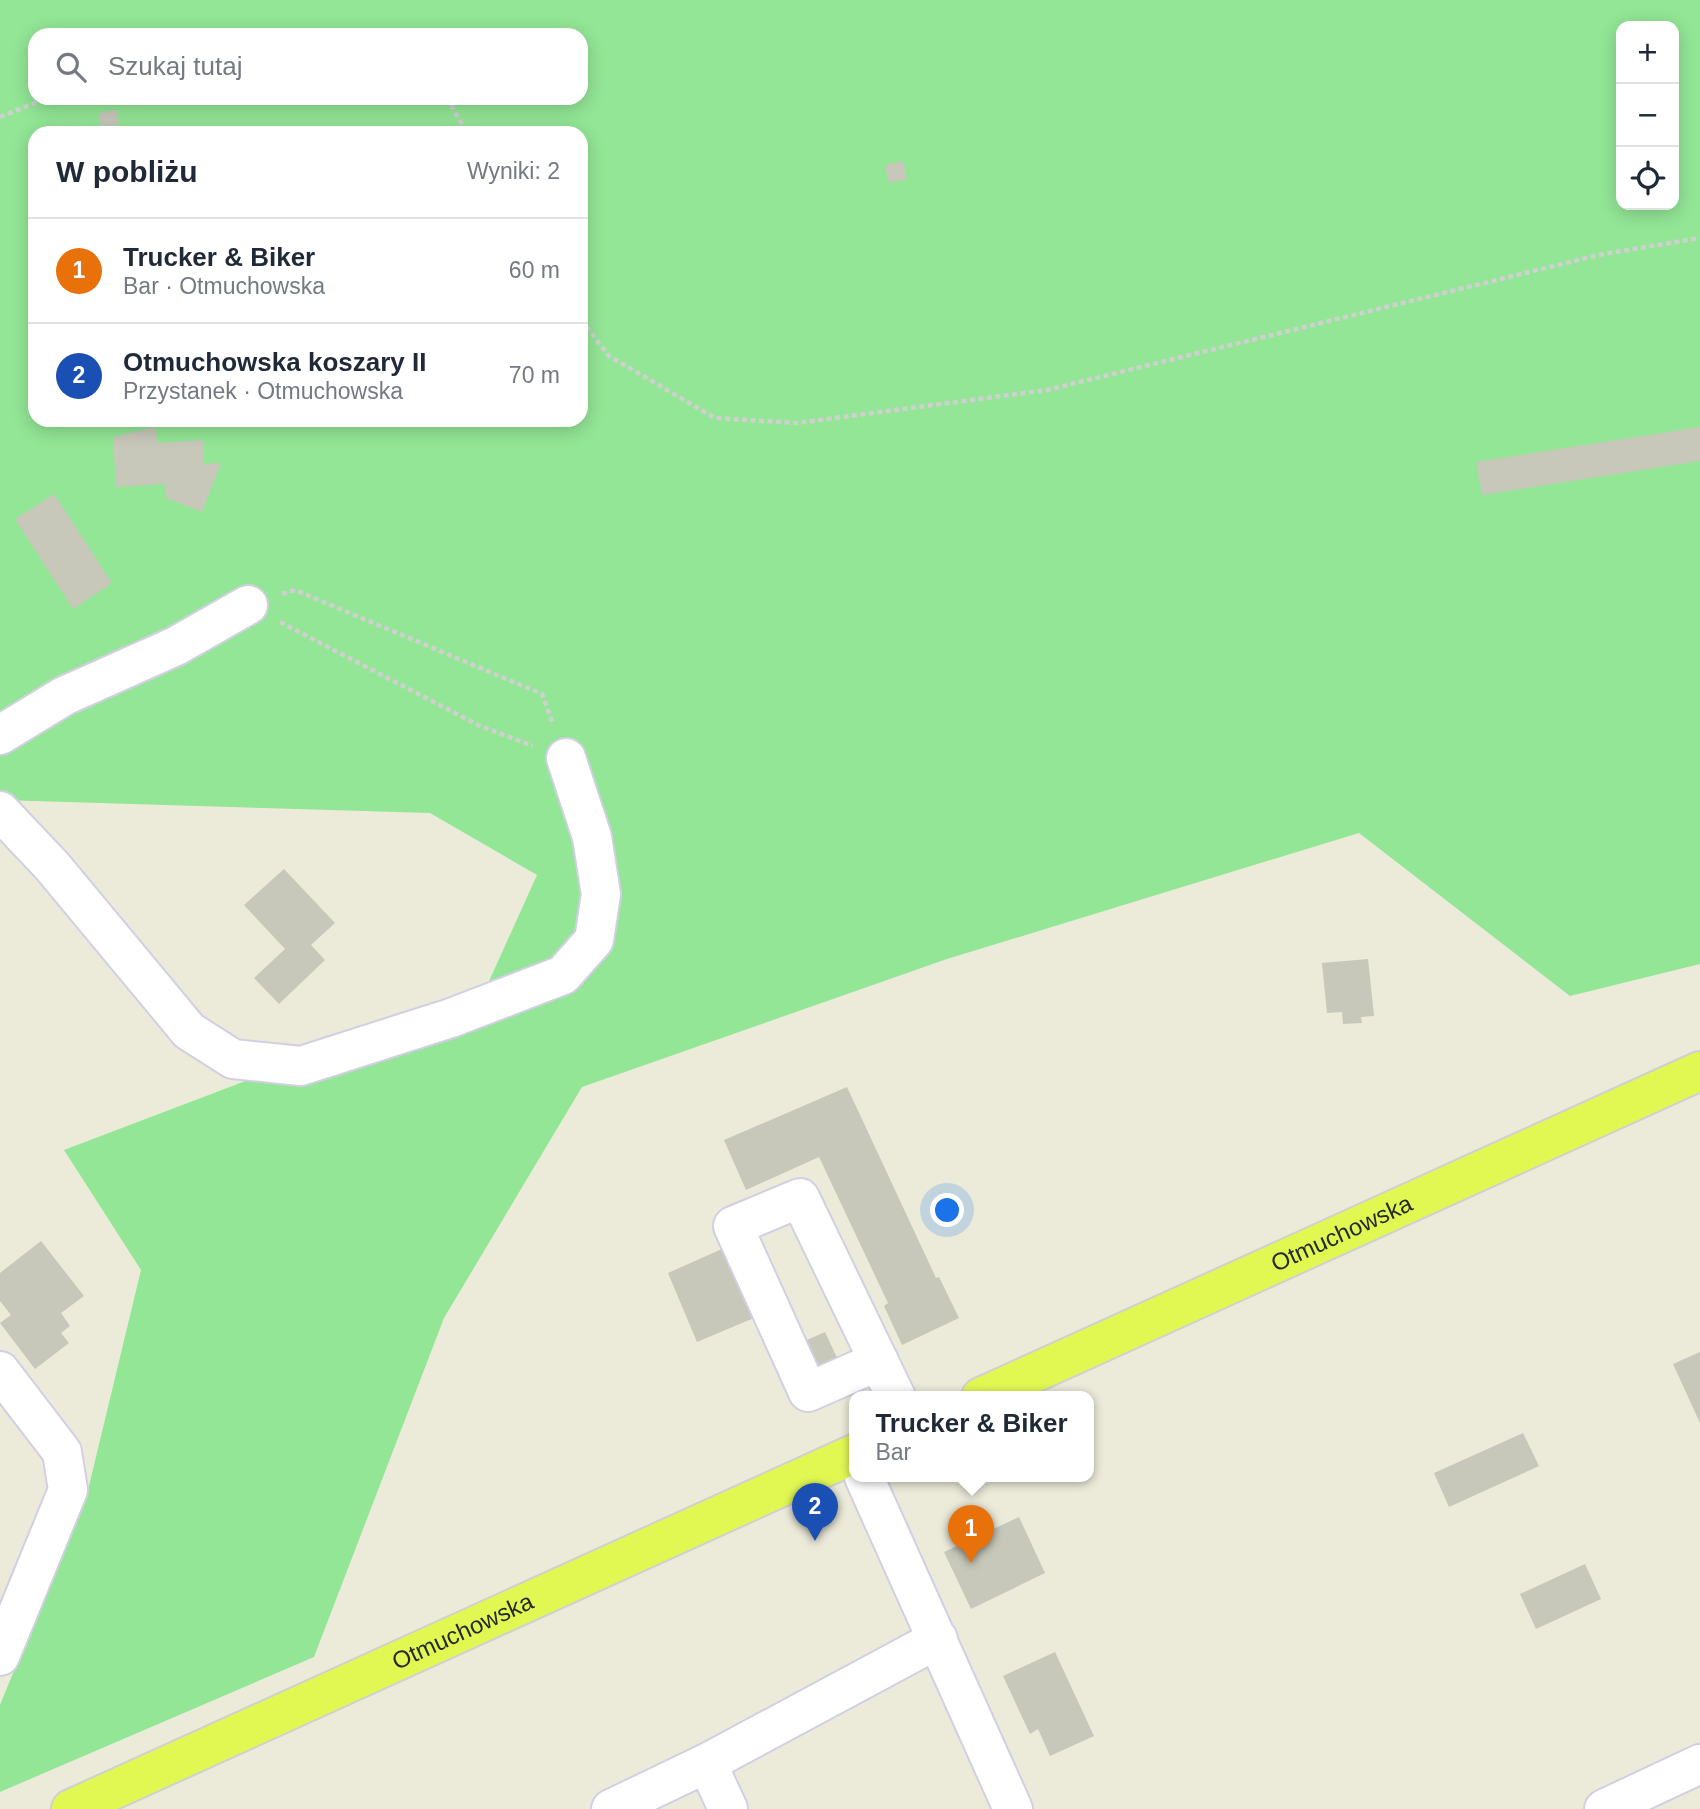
<!DOCTYPE html>
<html lang="pl">
<head>
<meta charset="utf-8">
<style>
	body { margin:0; font-family:Arial,sans-serif; background:#f6f6f7; color:#1f2937 }
	.controls { position:absolute; right:21px; top:21px; display:grid; overflow:hidden; border-radius:14px; box-shadow:0 4px 18px #0003 }
	.controls button { width:63px; height:63px; display:grid; place-items:center; padding:0; border:0; border-bottom:2px solid #e0e1e3; background:#fff; color:#1f2937; font:35px sans-serif }
	.you { position:absolute; left:948px; top:1211px; width:24px; height:24px; margin:-18px; border:5px solid #fff; border-radius:50%; background:#1a73e8; box-shadow:0 0 0 10px #1a73e833 }
	.badge { display:grid; place-items:center; width:46px; height:46px; border-radius:50%; background:#db2777; color:#fff; font-size:23px; font-weight:700 }
	.pin { position:absolute; translate:-50% -58px; filter:drop-shadow(0 2px 4px #0008) }
	.pin::after { content:''; position:absolute; top:37px; width:24px; height:21px; background:inherit; clip-path:polygon(0 0,100% 0,50% 100%) }
	.popup { position:absolute; left:849px; top:1391px; width:245px; height:91px; box-sizing:border-box; display:grid; place-content:center; border-radius:14px; background:#fff; filter:drop-shadow(0 2px 5px #0005); font-size:23px; white-space:nowrap; color:#747a83 }
	.popup b { font-size:26px; color:#1f2937 }
	.popup::after { content:''; position:absolute; left:50%; top:100%; margin-left:-14px; border:14px solid transparent; border-top-color:#fff }
	.list { margin:0; padding:0; list-style:none }
	h2 { display:flex; justify-content:space-between; align-items:center; height:91px; margin:0; padding:0 28px; font-size:30px }
	h2 small { font-size:23px; font-weight:400; color:#747a83 }
	.list li { display:grid; grid-template-columns:46px 1fr auto; gap:21px; align-items:center; box-sizing:border-box; height:105px; padding:0 28px; border-top:2px solid #e0e1e3 }
	.list b { display:block; font-size:26px; white-space:nowrap }
	.list p { margin:0; font-size:23px; white-space:nowrap; color:#747a83 }
	.list em { font-size:23px; font-style:normal; color:#747a83 }
	.icon { flex:none; width:38px; height:38px; fill:none; stroke:currentColor; stroke-width:2; stroke-linecap:round; stroke-linejoin:round }
	.map { position:relative; flex:none; width:1700px; height:1809px; overflow:hidden }
	.search { position:absolute; background:#fff; box-shadow:0 4px 18px #0003; left:28px; top:28px; width:560px; height:77px; display:flex; align-items:center; gap:18px; box-sizing:border-box; padding:0 24px; border-radius:21px; color:#747a83; font-size:26px }
	.panel { position:absolute; background:#fff; box-shadow:0 4px 18px #0003; left:28px; top:126px; width:560px; height:301px; border-radius:21px }
	.map>svg:first-child { display:block }
	.green { fill:#93e696; fill-rule:evenodd }
	.building { fill:#c7c7ba }
	.lines { fill:none; stroke-linecap:round; stroke-linejoin:round }
	.minor-casing { stroke:#d3cfe3; stroke-width:42 }
	.major-casing { stroke:#d0d0d0; stroke-width:42 }
	.path { stroke:#d0d0d0; stroke-width:4.5; stroke-dasharray:5 3.5; stroke-linecap:butt }
	.minor { stroke:#fff; stroke-width:38 }
	.major { stroke:#e1f853; stroke-width:38 }
	.labels { text-anchor:middle; stroke-width:6; stroke-linejoin:round; paint-order:stroke }
	.street-label { font-size:24px; fill:#292929; stroke:#fff }
</style>
</head>
<body>
<div class="map">
<svg width="1700" height="1809" viewBox="0 0 1700 1809">
	<rect width="100%" height="100%" fill="#ecebda"/>
	<path class="green" d="M0,0H1700V964L1570,996L1359,833L947,959L582,1087L444,1318L314,1657L0,1792V1705L88,1490L141,1270L64,1150L485,990L537,875L430,813L0,800ZM1621,26H1674V205H1621ZM35,35H581V98H35ZM35,133H581V420H35Z"/>
	<path class="building" d="M117,110L119,125L101,127L99,113Z
		M903,161L907,179L889,183L885,165Z
		M156,427L157,443L203,440L204,464L221,463L202,512L166,498L165,484L116,487L113,437Z
		M1700,427V461L1482,495L1476,462Z
		M54,494L112,583L73,609L15,519Z
		M284,869L335,923L311,945L325,960L279,1004L254,978L285,949L244,905Z
		M1368,959L1374,1016L1361,1017L1362,1023L1343,1024L1342,1012L1327,1013L1322,963Z
		M847,1087L936,1278L939,1277L959,1318L902,1345L884,1306L888,1303L819,1157L746,1190L724,1140Z
		M41,1241L84,1296L61,1313L70,1326L61,1333L69,1343L35,1369L0,1323L11,1315L0,1301V1273Z
		M731,1245L761,1315L697,1342L668,1273Z
		M825,1332L840,1364L821,1372L807,1340Z
		M1700,1352V1423L1673,1364Z
		M1523,1433L1539,1466L1449,1507L1434,1473Z
		M1019,1517L1045,1573L971,1609L944,1552Z
		M1585,1564L1601,1599L1536,1629L1520,1594Z
		M1055,1652L1094,1736L1050,1756L1038,1729L1030,1734L1003,1676Z"/>
	<g class="lines">
		<defs>
			<path id="minor" d="M0,735L64,696L176,646L248,605
				M0,811L52,866L189,1031L233,1059L301,1066L451,1018L563,975L594,940L601,894L592,837L566,758
				M879,1361L808,1392L733,1226L800,1198L896,1397
				M0,1371L62,1452L68,1490L0,1656
				M864,1477L1013,1809
				M707,1763L728,1809
				M611,1809L707,1763L938,1639
				M1604,1809L1700,1764"/>
			<g id="major">
				<path id="s1" d="M981,1397L1700,1071"/>
				<path id="s2" d="M71,1809L854,1454"/>
			</g>
		</defs>
		<use href="#minor" class="minor-casing"/>
		<use href="#major" class="major-casing"/>
		<path class="path" d="M447,98L467,133
			M0,117L47,98
			M581,320L609,356L715,418L797,423L1047,390L1603,254L1700,238
			M282,594L295,590L542,694L553,724
			M280,622L480,726L533,746"/>
		<use href="#minor" class="minor"/>
		<use href="#major" class="major"/>
	</g>
	<g class="labels">
		<g class="street-label">
			<text dy="8" stroke="none"><textPath href="#s1" startOffset="396">Otmuchowska</textPath></text>
			<text dy="8" stroke="none"><textPath href="#s2" startOffset="430">Otmuchowska</textPath></text>
		</g>
	</g>
</svg>
<div class="controls">
<button>+</button>
<button>−</button>
<button><svg class="icon" aria-label="locate" viewBox="0 0 24 24"><circle cx="12" cy="12" r="6"/><path d="M12 2v4M12 18v4M2 12h4M18 12h4"/></svg></button>
</div>
<div class="you"></div>
<div class="pin badge" style="left:971px;top:1563px;background:#e8710a">1</div>
<div class="popup"><b>Trucker &amp; Biker</b>Bar</div>
<div class="pin badge" style="left:815px;top:1541px;background:#1a4fb4">2</div>
<div class="search"><svg class="icon" aria-label="search" viewBox="0 0 24 24"><circle cx="10" cy="10" r="6"/><path d="M15 15l6 6"/></svg>Szukaj tutaj</div>
<section class="panel">
<h2>W pobliżu<small>Wyniki: 2</small></h2>
<ul class="list">
<li><span class="badge" style="background:#e8710a">1</span><div><b>Trucker &amp; Biker</b><p>Bar · Otmuchowska</p></div><em>60 m</em></li>
<li><span class="badge" style="background:#1a4fb4">2</span><div><b>Otmuchowska koszary II</b><p>Przystanek · Otmuchowska</p></div><em>70 m</em></li>
</ul>
</section>
</div>
</body>
</html>
